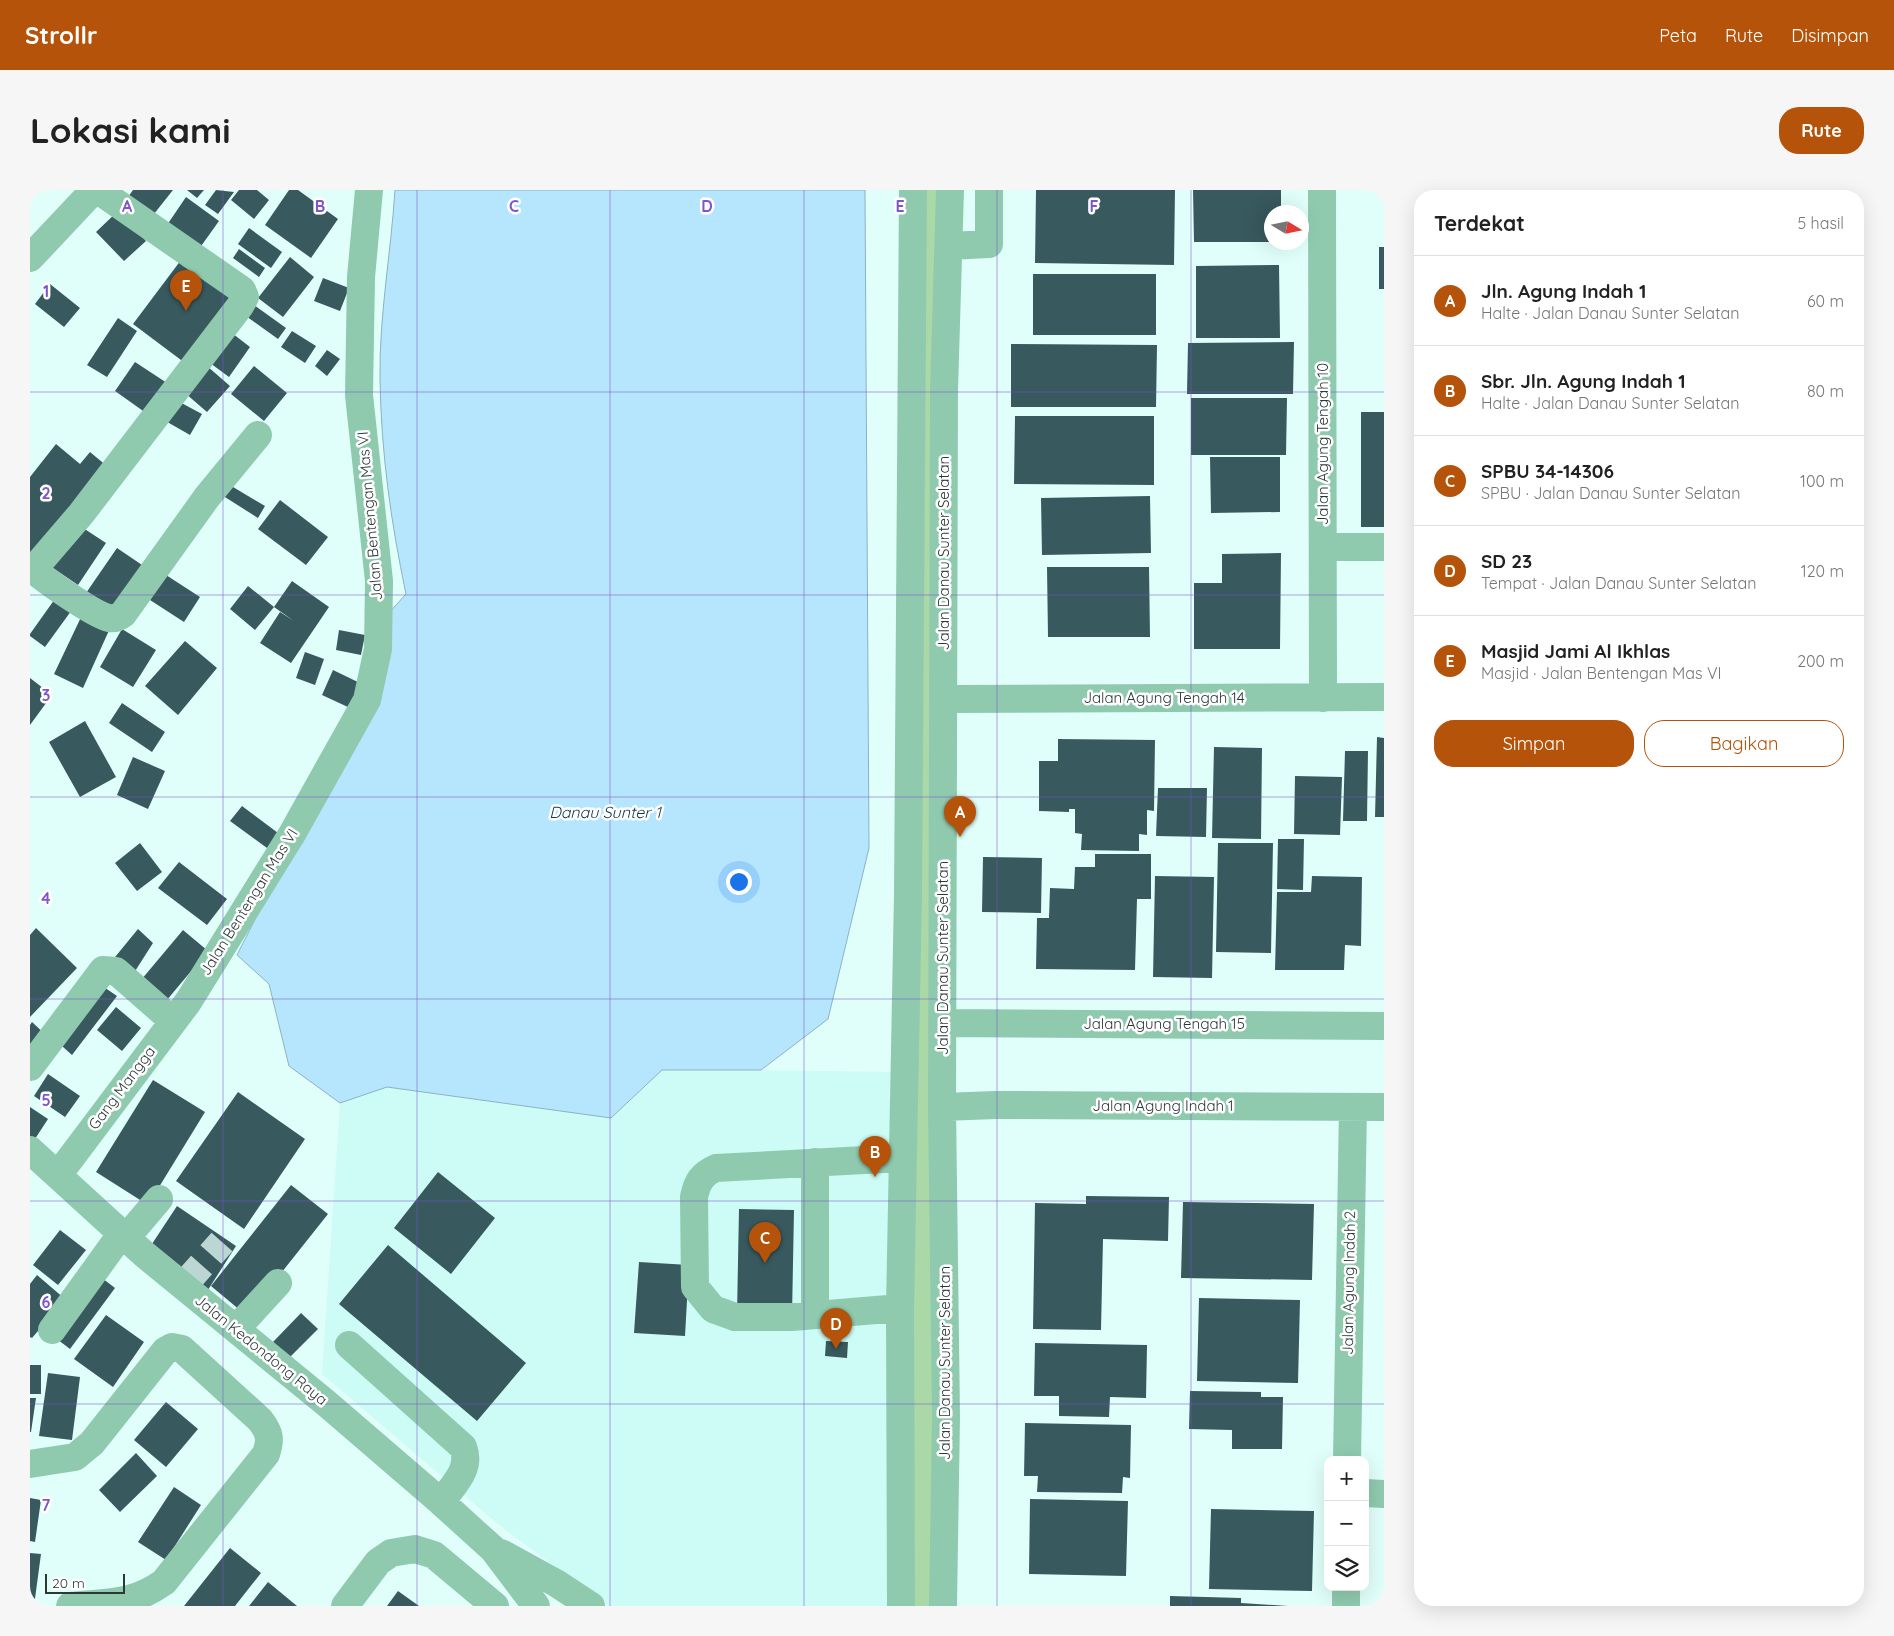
<!DOCTYPE html>
<html lang="id">
<head>
<meta charset="utf-8">
<style>
	body { margin:0; font-family:Quicksand,sans-serif; background:#f6f6f6; color:#222 }
	.controls { position:absolute; right:15px; bottom:15px; display:grid; overflow:hidden; border-radius:10px; box-shadow:0 5px 20px #0002 }
	.controls button { width:45px; height:45px; display:grid; place-items:center; padding:0; border:0; border-bottom:1px solid #e0e0e0; background:#fff; color:#222; font:25px sans-serif }
	.compass { position:absolute; left:1234px; top:15px; width:45px; height:45px; border-radius:50%; background:#fff; box-shadow:0 5px 20px #0002; rotate:100deg }
	.scale { position:absolute; left:15px; bottom:12px; width:80px; box-sizing:border-box; padding-left:5px; border:2px solid #2a3836; border-top:0; font-size:14px; line-height:18px; white-space:nowrap; color:#2a3836; -webkit-text-stroke:4px #fff; paint-order:stroke }
	.you { position:absolute; left:708px; top:691px; width:18px; height:18px; margin:-12px; border:4px solid #fff; border-radius:50%; background:#1a73e8; box-shadow:0 0 0 8px #1a73e833 }
	.badge { display:grid; place-items:center; width:32px; height:32px; border-radius:50%; background:#b45309; color:#fff; font-size:16px; font-weight:700 }
	.pin { position:absolute; translate:-50% -41px; filter:drop-shadow(0 1px 2px #0008) }
	.pin::after { content:''; position:absolute; top:26px; width:18px; height:15px; background:inherit; clip-path:polygon(0 0,100% 0,50% 100%) }
	.list { margin:0; padding:0; list-style:none }
	h2 { display:flex; justify-content:space-between; align-items:center; height:65px; margin:0; padding:0 20px; font-size:21px }
	h2 small { font-size:16px; font-weight:400; color:#767676 }
	.list li { display:grid; grid-template-columns:32px 1fr auto; gap:15px; align-items:center; box-sizing:border-box; height:90px; padding:0 20px; border-top:1px solid #e0e0e0 }
	.list b { display:block; font-size:19px; white-space:nowrap }
	.list p { margin:0; font-size:16px; white-space:nowrap; color:#767676 }
	.list em { font-size:16px; font-style:normal; color:#767676 }
	.actions { display:flex; gap:10px; padding:15px 20px }
	.actions a { flex:1; padding:11px 0; border:1px solid #b45309; border-radius:20px; text-align:center; font-size:18px; color:#b45309 }
	.actions .main { background:#b45309; color:#fff }
	.icon { flex:none; width:28px; height:28px; fill:none; stroke:currentColor; stroke-width:2; stroke-linecap:round; stroke-linejoin:round }
	.map { position:relative; flex:none; width:1354px; height:1416px; overflow:hidden; border-radius:20px }
	header { display:flex; align-items:center; gap:30px; box-sizing:border-box; height:70px; padding:0 25px; background:#b45309; color:#fff }
	header strong { font-size:24px }
	nav { display:flex; gap:28px; margin-inline-start:auto; font-size:18px }
	.intro { display:flex; align-items:center; justify-content:space-between; box-sizing:border-box; height:120px; padding:0 30px }
	h1 { margin:0; font-size:35px }
	.button { padding:12px 22px; border-radius:20px; background:#b45309; color:#fff; font-size:18px; font-weight:700 }
	main { display:flex; gap:30px; padding:0 30px }
	aside { flex:1; background:#fff; border-radius:20px; box-shadow:0 5px 20px #0002 }
	.map>svg:first-child { display:block }
	.built { fill:#ccfcf5 }
	.green { fill:#aad9a7 }
	.water { fill:#b6e6fe; stroke:#8cb2c2 }
	.building { fill:#38595e }
	.lines { fill:none; stroke-linecap:round; stroke-linejoin:round }
	.minor-tunnel { stroke:#bcd7d3; stroke-width:28; stroke-dasharray:28 14; stroke-linecap:butt }
	.minor { stroke:#8fcaaf; stroke-width:28 }
	.grid { fill:none; stroke:#7d55ce; stroke-width:1; stroke-opacity:0.55 }
	.labels { text-anchor:middle; stroke-width:5; stroke-linejoin:round; paint-order:stroke }
	.street-label { font-size:15px; fill:#2a3836; stroke:#fff }
	.water-label { font-size:16px; font-style:italic; fill:#123849; stroke:#fff }
	.grid-label { font-size:16px; text-anchor:middle; font-weight:bold; fill:#7d55ce; stroke:#fff; stroke-width:5; stroke-linejoin:round; paint-order:stroke }
</style>
</head>
<body>
<header>
<strong>Strollr</strong>
<nav><a>Peta</a><a>Rute</a><a>Disimpan</a></nav>
</header>
<div class="intro"><h1>Lokasi kami</h1><a class="button">Rute</a></div>
<main>
<div class="map">
<svg width="1354" height="1416" viewBox="0 0 1354 1416">
	<rect width="100%" height="100%" fill="#e1fffa"/>
	<path class="built" d="M632,879L874,882L872,1416H578L469,1335L292,1184L310,913L357,897L581,928Z"/>
	<path class="green" d="M883,0H920L913,1416H871Z"/>
	<path class="water" d="M365,0H835L839,658L798,829L731,880H632L581,928L357,897L310,913L259,876L239,794L207,765L347,488L358,424L376,404C361,333 351,262 350,189C349,126 361,63 365,0Z"/>
	<path class="building" d="M103,0H143L120,29L96,10Z
		M157,0H174L167,8Z
		M186,0L204,2L188,24L175,15Z
		M209,0H227L239,10L224,29L201,10Z
		M259,0H268L308,29L281,68L235,35Z
		M1006,0H1145L1144,75L1005,73Z
		M1163,0H1251V22H1242V52H1164Z
		M156,7L189,31L169,59L137,35Z
		M88,21L116,51L94,71L66,42Z
		M219,38L252,62L241,78L208,54Z
		M1349,57H1354V99H1349Z
		M209,59L235,78L229,87L203,68Z
		M154,66L209,108L159,176L103,134Z
		M260,67L284,87L253,127L228,108Z
		M1249,75L1250,148H1166V76Z
		M1003,84H1126V145H1003Z
		M293,88L319,98L310,121L284,111Z
		M20,94L50,118L34,137L5,114Z
		M217,110L256,138L248,149L209,121Z
		M88,128L107,141L77,187L57,175Z
		M198,140L220,157L199,187L176,170Z
		M262,141L286,156L275,173L251,157Z
		M1264,152L1263,204H1157L1158,153Z
		M981,154L1127,155L1126,217H981Z
		M297,160L310,169L297,186L285,176Z
		M105,172L137,193L116,223L85,201Z
		M177,176L200,196L177,222L155,203Z
		M224,176L257,203L234,231L201,204Z
		M1161,208H1257L1256,265H1161Z
		M144,209L172,224L160,245L132,229Z
		M1331,222H1354V337H1331Z
		M985,226H1124V295L984,294Z
		M26,254L50,274L60,262L78,277L0,363V287Z
		M1180,267H1250V322L1181,323Z
		M193,291L235,316L228,328L187,302Z
		M1120,306L1121,363L1012,365L1011,308Z
		M250,310L298,347L276,375L228,339Z
		M47,334L76,353L48,395L20,376Z
		M87,358L115,377L85,422L56,403Z
		M1251,363L1250,459H1164V393H1192V364Z
		M1017,377H1119L1120,447H1018Z
		M136,385L170,407L154,432L120,410Z
		M262,391L299,417L261,473L230,453L250,422L264,431L244,417L225,440L200,419L218,396L244,417Z
		M27,406L44,417L15,457L0,446V444Z
		M53,423L81,436L53,498L24,484Z
		M92,439L126,460L103,497L70,477Z
		M309,440L335,445L331,465L306,460Z
		M155,451L187,478L148,525L115,496Z
		M275,462L294,469L285,495L266,488Z
		M303,480L332,494L320,518L292,505Z
		M0,488L22,505L0,535Z
		M92,513L135,542L122,562L79,533Z
		M55,531L86,587L50,607L19,552Z
		M1347,547L1354,548V627H1345Z
		M1028,549L1125,550L1124,621L1117,620V645L1109,644V661L1051,660L1052,644L1045,643V619H1039V622L1009,621V571H1028Z
		M1184,557L1232,558L1231,649L1182,648Z
		M1315,561H1338L1337,631H1313Z
		M103,567L135,581L118,619L87,605Z
		M1265,586L1312,587L1310,645L1264,644Z
		M1128,598H1177L1176,647L1126,646Z
		M212,616L248,643L237,658L200,631Z
		M1248,649H1274L1273,700L1247,699Z
		M110,653L132,682L107,701L85,673Z
		M1188,653H1243L1241,763L1186,762Z
		M1065,664H1121V709H1107L1105,780L1006,779L1007,728H1019L1020,698L1044,699L1045,677H1065Z
		M953,667L1012,668L1011,723L952,722Z
		M149,672L197,709L177,735L128,698Z
		M1125,686L1184,687L1182,788L1123,787Z
		M1282,686L1332,687L1331,756L1315,755L1314,780H1245L1247,702H1281Z
		M6,738L47,778L0,827V745Z
		M108,739L123,753L100,789L81,772Z
		M153,740L178,761L131,817L106,796Z
		M68,793L87,806L42,865L23,848Z
		M86,817L111,838L92,861L67,840Z
		M2,832L18,847L0,868V835Z
		M18,884L50,906L35,927L4,906Z
		M123,890L175,922L118,1015L66,982Z
		M208,902L275,949L214,1039L146,991Z
		M0,917L18,929L3,952L0,950Z
		M408,982L465,1028L421,1084L364,1038Z
		M261,995L298,1024L217,1126L181,1096Z
		M1056,1006L1139,1007L1138,1051L1073,1049L1071,1140L1003,1139L1005,1013L1056,1014Z
		M1153,1012L1284,1014L1282,1090L1151,1088Z
		M147,1016L206,1056L176,1103L116,1063Z
		M709,1019L764,1020L762,1126L707,1125Z
		M30,1040L56,1060L28,1095L3,1075Z
		M358,1055L496,1173L447,1231L309,1114Z
		M609,1072L659,1075L655,1146L604,1143Z
		M7,1085L35,1109L2,1148L0,1147V1094Z
		M68,1085L85,1098L40,1159L23,1146Z
		M1169,1108L1270,1110L1268,1193L1167,1191Z
		M271,1123L288,1139L259,1168L243,1152Z
		M76,1125L114,1152L83,1197L44,1169Z
		M796,1151L818,1152L817,1168L795,1166Z
		M1005,1153L1117,1155L1116,1208L1080,1207L1079,1227L1029,1226V1206H1004Z
		M0,1175H11V1204H0Z
		M18,1183L50,1187L42,1250L9,1246Z
		M1160,1201L1231,1202V1207H1253L1252,1259H1202V1240L1159,1239Z
		M0,1208H6L1,1242H0Z
		M136,1212L168,1239L136,1277L104,1250Z
		M995,1233L1101,1235L1100,1288L1093,1287L1092,1303L1007,1302L1008,1286H994Z
		M106,1263L127,1286L90,1322L69,1300Z
		M144,1297L171,1315L136,1370L108,1352Z
		M0,1308L11,1310L5,1352L0,1351Z
		M1000,1309L1098,1311L1096,1386L999,1384Z
		M1181,1319L1284,1321L1282,1401L1179,1399Z
		M200,1358L231,1383L205,1416H154Z
		M0,1363L11,1364L4,1416L0,1415Z
		M238,1392L267,1416H219Z
		M368,1401L389,1416H357Z
		M1140,1406L1211,1408V1413L1258,1416H1140Z"/>
	<g class="lines">
		<path class="minor-tunnel" d="M153,1096L192,1052"/>
		<path class="minor" d="M1292,0L1293,508
			M919,56L959,54V0
			M0,68L64,0
			M1293,357H1354
			M0,377C12,388 64,425 79,428C84,429 89,427 93,424L177,307L228,245
			M3,380L51,324L210,116L215,107L212,100L68,0
			M914,509L1354,507
			M914,833L1354,836
			M0,877L73,780L86,781L143,831
			M912,917L966,915L1354,917
			M0,960L114,1064L296,1213L411,1312L463,1359L506,1416
			M28,985L158,812L262,644L337,510L348,459L349,391L329,205L331,87L339,0
			M96,1048L129,1009
			M870,1118L762,1127H705L683,1119L665,1097L664,1007C667,992 672,984 686,978L872,968
			M785,1125V972
			M206,1139L248,1093
			M22,1140L92,1043
			M319,1155L433,1257C442,1279 423,1295 411,1312
			M1317,1270L1323,917
			M0,1274L45,1267L62,1253L135,1161L142,1157L152,1159L230,1230C240,1243 241,1249 236,1264L134,1392C102,1415 77,1412 40,1416
			M1335,1303L1354,1304
			M471,1363L526,1393L561,1416
			M315,1416L348,1372L361,1363L385,1359L404,1365L465,1416
			M871,1416L870,1118L878,704L883,0
			M913,1416L916,1226L912,917L914,200L920,0
			M1316,1416V1397"/>
	</g>
	<path class="grid" d="M193,0V1416M387,0V1416M580,0V1416M774,0V1416M967,0V1416M1161,0V1416M0,202H1354M0,405H1354M0,607H1354M0,809H1354M0,1011H1354M0,1214H1354"/>
	<g class="labels">
		<g class="street-label">
			<text transform="translate(1293 254) rotate(-90)" y="5">Jalan Agung Tengah 10</text>
			<text transform="translate(340 326) rotate(-95)" y="5">Jalan Bentengan Mas VI</text>
			<text transform="translate(914 363) rotate(-90)" y="5">Jalan Danau Sunter Selatan</text>
			<text x="1134" y="513">Jalan Agung Tengah 14</text>
			<text transform="translate(219 712) rotate(-58)" y="5">Jalan Bentengan Mas VI</text>
			<text transform="translate(913 768) rotate(-90)" y="5">Jalan Danau Sunter Selatan</text>
			<text x="1134" y="839">Jalan Agung Tengah 15</text>
			<text transform="translate(92 898) rotate(-53)" y="5">Gang Mangga</text>
			<text x="1133" y="921">Jalan Agung Indah 1</text>
			<text transform="translate(1319 1093) rotate(-89)" y="5">Jalan Agung Indah 2</text>
			<text transform="translate(231 1160) rotate(39)" y="5">Jalan Kedondong Raya</text>
			<text transform="translate(915 1173) rotate(-90)" y="5">Jalan Danau Sunter Selatan</text>
		</g>
		<g class="water-label">
			<text x="575" y="628">Danau Sunter 1</text>
		</g>
	</g>
	<g class="grid-label">
		<text x="97" y="22">A</text>
		<text x="290" y="22">B</text>
		<text x="484" y="22">C</text>
		<text x="677" y="22">D</text>
		<text x="870" y="22">E</text>
		<text x="1064" y="22">F</text>
		<text x="16" y="107">1</text>
		<text x="16" y="309">2</text>
		<text x="16" y="511">3</text>
		<text x="16" y="714">4</text>
		<text x="16" y="916">5</text>
		<text x="16" y="1118">6</text>
		<text x="16" y="1321">7</text>
	</g>
</svg>
<div class="controls">
<button>+</button>
<button>−</button>
<button><svg class="icon" aria-label="layers" viewBox="0 0 24 24"><path d="M12 4l9 5-9 5-9-5zM3 14l9 5 9-5"/></svg></button>
</div>
<svg class="compass" viewBox="-18 -18 36 36"><path d="M0-13l5 13h-10z" fill="#e53935"/><path d="M0 13l5-13h-10z" fill="#767676"/></svg>
<div class="scale">20 m</div>
<div class="you"></div>
<div class="pin badge" style="left:930px;top:647px">A</div>
<div class="pin badge" style="left:845px;top:987px">B</div>
<div class="pin badge" style="left:735px;top:1073px">C</div>
<div class="pin badge" style="left:806px;top:1159px">D</div>
<div class="pin badge" style="left:156px;top:121px">E</div>
</div>
<aside>
<h2>Terdekat<small>5 hasil</small></h2>
<ul class="list">
<li><span class="badge">A</span><div><b>Jln. Agung Indah 1</b><p>Halte · Jalan Danau Sunter Selatan</p></div><em>60 m</em></li>
<li><span class="badge">B</span><div><b>Sbr. Jln. Agung Indah 1</b><p>Halte · Jalan Danau Sunter Selatan</p></div><em>80 m</em></li>
<li><span class="badge">C</span><div><b>SPBU 34-14306</b><p>SPBU · Jalan Danau Sunter Selatan</p></div><em>100 m</em></li>
<li><span class="badge">D</span><div><b>SD 23</b><p>Tempat · Jalan Danau Sunter Selatan</p></div><em>120 m</em></li>
<li><span class="badge">E</span><div><b>Masjid Jami Al Ikhlas</b><p>Masjid · Jalan Bentengan Mas VI</p></div><em>200 m</em></li>
</ul>
<div class="actions"><a class="main">Simpan</a><a>Bagikan</a></div>
</aside>
</main>
</body>
</html>
